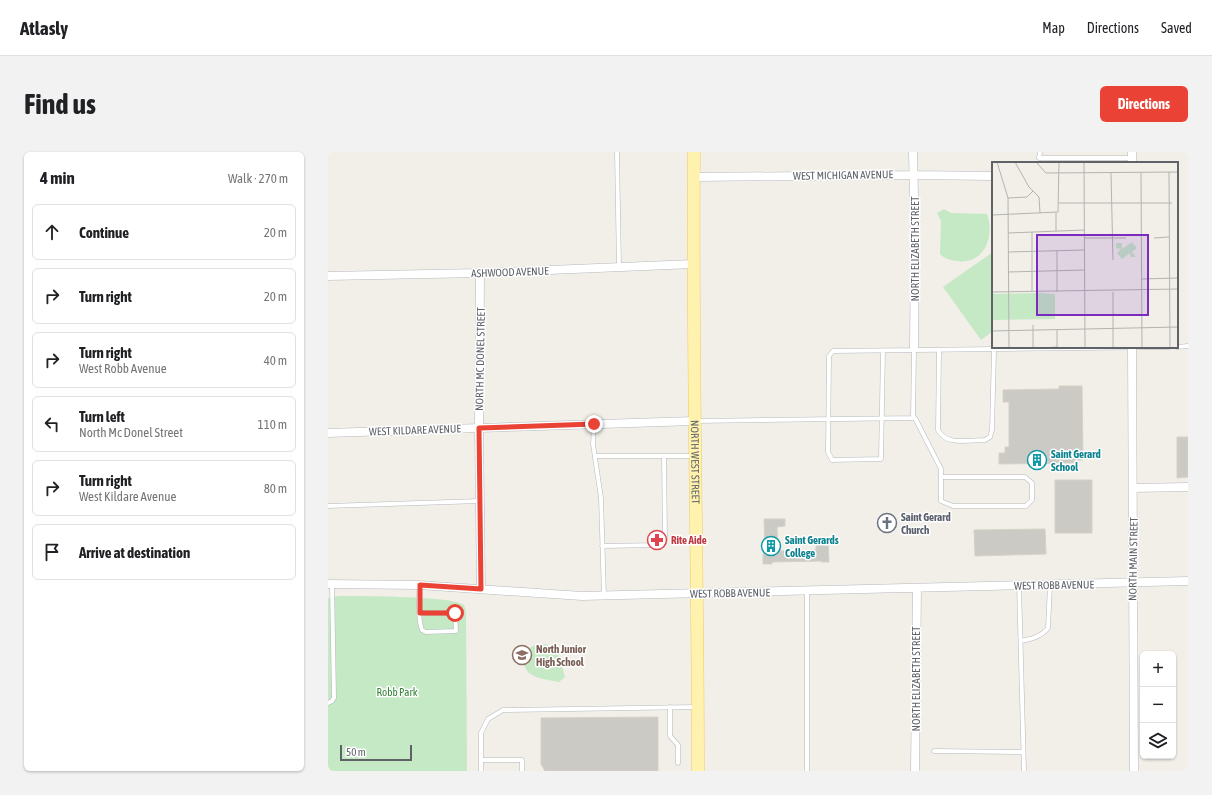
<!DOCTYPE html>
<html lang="en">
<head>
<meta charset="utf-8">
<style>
	body { margin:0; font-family:"Asap Condensed",sans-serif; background:#f2f2f2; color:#202124 }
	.controls { position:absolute; right:12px; bottom:12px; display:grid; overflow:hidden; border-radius:6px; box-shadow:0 1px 3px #0004 }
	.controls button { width:36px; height:36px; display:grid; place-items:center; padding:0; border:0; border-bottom:1px solid #e0e0e0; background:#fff; color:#202124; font:20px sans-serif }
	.scale { position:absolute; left:12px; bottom:10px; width:72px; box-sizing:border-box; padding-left:4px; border:2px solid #5f6368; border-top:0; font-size:11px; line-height:14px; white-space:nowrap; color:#5f6368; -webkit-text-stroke:3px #fff; paint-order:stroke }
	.stop { position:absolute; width:12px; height:12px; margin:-9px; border:3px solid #ea4335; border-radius:50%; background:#fff }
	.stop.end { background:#ea4335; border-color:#fff; box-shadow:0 1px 4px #0008 }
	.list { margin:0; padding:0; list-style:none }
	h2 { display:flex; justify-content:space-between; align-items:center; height:52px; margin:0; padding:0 16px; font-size:17px }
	h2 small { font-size:13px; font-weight:400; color:#757577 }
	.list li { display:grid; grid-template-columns:26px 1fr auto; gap:12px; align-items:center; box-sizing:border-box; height:56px; margin:0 8px 8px; padding:0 8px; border:1px solid #e0e0e0; border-radius:6px }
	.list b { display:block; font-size:15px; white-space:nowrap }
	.list p { margin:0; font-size:13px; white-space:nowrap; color:#757577 }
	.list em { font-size:13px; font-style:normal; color:#757577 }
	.icon { flex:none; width:22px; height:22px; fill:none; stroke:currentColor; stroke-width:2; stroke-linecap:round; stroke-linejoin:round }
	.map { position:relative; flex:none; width:860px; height:619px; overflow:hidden; border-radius:6px }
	header { display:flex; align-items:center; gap:24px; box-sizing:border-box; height:56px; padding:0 20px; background:#fff; border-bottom:1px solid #e0e0e0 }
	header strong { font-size:19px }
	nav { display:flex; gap:22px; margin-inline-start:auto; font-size:14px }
	.intro { display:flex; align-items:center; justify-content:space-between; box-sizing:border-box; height:96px; padding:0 24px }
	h1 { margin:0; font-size:28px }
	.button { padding:10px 18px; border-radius:6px; background:#ea4335; color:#fff; font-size:14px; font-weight:700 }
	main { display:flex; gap:24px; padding:0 24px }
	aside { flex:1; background:#fff; border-radius:6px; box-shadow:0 1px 3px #0004 }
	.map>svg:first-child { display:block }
	.green { fill:#c5e8c5 }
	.building { fill:#cccac5; stroke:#d6d1c6 }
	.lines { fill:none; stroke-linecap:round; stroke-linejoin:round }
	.service-casing { stroke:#b5b8bc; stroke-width:5 }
	.minor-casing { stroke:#b5b8bc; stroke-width:9 }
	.primary-casing { stroke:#f2c960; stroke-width:13 }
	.service { stroke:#fff; stroke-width:4 }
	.minor { stroke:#fff; stroke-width:8 }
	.primary { stroke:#fff2af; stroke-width:12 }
	.route { stroke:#ea4335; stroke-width:5 }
	.labels { text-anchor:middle; stroke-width:3; stroke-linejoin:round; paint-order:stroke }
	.street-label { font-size:11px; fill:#5f6368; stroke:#fff }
	.culture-label { font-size:11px; font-weight:bold; fill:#0d838f; stroke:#fff; text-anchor:start }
	.worship-label { font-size:11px; font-weight:bold; fill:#5b616d; stroke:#fff; text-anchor:start }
	.health-label { font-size:11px; font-weight:bold; fill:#be3a42; stroke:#fff; text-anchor:start }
	.education-label { font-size:11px; font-weight:bold; fill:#785e54; stroke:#fff; text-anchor:start }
	.park-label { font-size:11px; fill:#348238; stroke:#fff }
	.inset-road { fill:none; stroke:#b3b3b1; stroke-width:1 }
	.view { fill:#7b2cbf; fill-opacity:0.15; stroke:#7b2cbf; stroke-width:2 }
	.inset-edge { fill:none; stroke:#5f6368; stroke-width:2 }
</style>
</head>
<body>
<header>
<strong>Atlasly</strong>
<nav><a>Map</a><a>Directions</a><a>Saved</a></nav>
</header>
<div class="intro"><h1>Find us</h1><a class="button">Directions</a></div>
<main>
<aside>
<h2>4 min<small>Walk · 270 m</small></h2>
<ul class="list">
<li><svg class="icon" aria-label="ahead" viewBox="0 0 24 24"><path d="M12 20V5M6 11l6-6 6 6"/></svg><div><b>Continue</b></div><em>20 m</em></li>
<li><svg class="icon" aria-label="right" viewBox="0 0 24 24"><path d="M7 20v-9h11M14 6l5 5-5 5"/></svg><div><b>Turn right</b></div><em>20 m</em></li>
<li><svg class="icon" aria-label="right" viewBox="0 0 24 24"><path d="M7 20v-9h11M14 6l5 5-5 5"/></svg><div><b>Turn right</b><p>West Robb Avenue</p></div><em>40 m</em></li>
<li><svg class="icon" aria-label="left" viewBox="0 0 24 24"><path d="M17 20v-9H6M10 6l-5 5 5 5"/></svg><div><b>Turn left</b><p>North Mc Donel Street</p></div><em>110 m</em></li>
<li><svg class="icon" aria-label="right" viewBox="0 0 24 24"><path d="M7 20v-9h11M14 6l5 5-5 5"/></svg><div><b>Turn right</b><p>West Kildare Avenue</p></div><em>80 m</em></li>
<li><svg class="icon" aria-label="arrive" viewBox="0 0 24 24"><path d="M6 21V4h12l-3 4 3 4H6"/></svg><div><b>Arrive at destination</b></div></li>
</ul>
</aside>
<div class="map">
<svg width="860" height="619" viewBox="0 0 860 619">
	<rect width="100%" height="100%" fill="#f1efe8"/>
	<path class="green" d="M616,57L623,61L659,62C667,85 656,113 629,109C622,108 617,107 612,102L613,69L609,61Z
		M665,100V179L653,188L615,135Z
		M11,444C30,444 125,444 136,453L138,460L139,619H0V446Z
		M217,492C232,496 233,511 237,525L231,530C221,528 209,527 201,521C193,514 195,499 205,494C208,492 213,492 217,492Z"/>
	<path class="building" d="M731,234H754L755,308H746V311L671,312V301H677V295H681V250H675V238L731,237Z
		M849,285H860V325L849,326Z
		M727,328H764V381H727Z
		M436,367H457V374L449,375L450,399L488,398V389H500L501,410H493V409L444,410V412H435V402H437Z
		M717,377L718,402L647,404L646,378Z
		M330,565V619H217L213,612V566Z"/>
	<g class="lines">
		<defs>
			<path id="service" d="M289,0L291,115
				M712,0L711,6H804
				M849,195L860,194
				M555,199L553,307L504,308L500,300L501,204L505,199L841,195
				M611,199L610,278C618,294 641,288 657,288L662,285L664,278L666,199
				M585,266L586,197
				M369,269L587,266L613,317V349L625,354H698L704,348V331L697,325H613
				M266,272L265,292L273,346L276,444
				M267,304H365
				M0,354L152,349
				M274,394L331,393L337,387L336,304
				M91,433C92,447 89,466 94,478L98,480L128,479L127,461H92
				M691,433L696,619
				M479,439V619
				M693,489C703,487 713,485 720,476L722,433
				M0,551L4,549L6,546L4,432
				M342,555V584L350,593V611
				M606,599L695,600
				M153,608H194V619
				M153,619V581L160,567L175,558L368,555"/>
			<path id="minor" d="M585,0L587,89L586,195
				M804,11V0
				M366,25L586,23L665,24
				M152,121L151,276L153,437
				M0,124L152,121L365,112
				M804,195L806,619
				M0,281L366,269
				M806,336L860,335
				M0,432L91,433L254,444L860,429
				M587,619L589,436"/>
			<g id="primary">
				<path id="s1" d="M366,0C364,206 370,413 370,619"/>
			</g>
		</defs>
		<use href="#service" class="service-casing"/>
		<use href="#minor" class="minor-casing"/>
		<use href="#primary" class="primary-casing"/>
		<use href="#service" class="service"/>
		<use href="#minor" class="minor"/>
		<use href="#primary" class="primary"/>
	</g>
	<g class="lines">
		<path class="route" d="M127,461H92V433L153,437L151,276L266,272"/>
	</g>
	<defs>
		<symbol id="building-ring" viewBox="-11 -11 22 22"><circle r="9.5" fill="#fff" stroke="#0f9aa8" stroke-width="1.5"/><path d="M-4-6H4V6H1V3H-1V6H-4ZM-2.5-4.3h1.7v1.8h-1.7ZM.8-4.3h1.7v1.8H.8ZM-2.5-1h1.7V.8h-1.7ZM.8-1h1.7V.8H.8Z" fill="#0f9aa8"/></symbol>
		<symbol id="church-ring" viewBox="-11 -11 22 22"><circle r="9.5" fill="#fff" stroke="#6b7280" stroke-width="1.5"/><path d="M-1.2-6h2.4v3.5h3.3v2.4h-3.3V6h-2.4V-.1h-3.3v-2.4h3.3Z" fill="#6b7280"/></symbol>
		<symbol id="pharmacy-ring" viewBox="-11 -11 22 22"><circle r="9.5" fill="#fff" stroke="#e0444e" stroke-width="1.5"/><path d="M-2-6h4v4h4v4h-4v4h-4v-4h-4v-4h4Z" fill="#e0444e"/></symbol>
		<symbol id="school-ring" viewBox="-11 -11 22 22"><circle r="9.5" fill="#fff" stroke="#8d6e63" stroke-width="1.5"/><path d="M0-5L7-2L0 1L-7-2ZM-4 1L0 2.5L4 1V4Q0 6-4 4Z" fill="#8d6e63"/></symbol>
	</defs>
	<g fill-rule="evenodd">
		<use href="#building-ring" x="698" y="297" width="22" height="22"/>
		<use href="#church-ring" x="548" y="360" width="22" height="22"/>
		<use href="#pharmacy-ring" x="318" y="377" width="22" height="22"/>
		<use href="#building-ring" x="432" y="383" width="22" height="22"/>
		<use href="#school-ring" x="183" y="492" width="22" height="22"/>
	</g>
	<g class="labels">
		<g class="street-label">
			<text transform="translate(515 23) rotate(-1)" y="4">WEST MICHIGAN AVENUE</text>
			<text transform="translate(587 97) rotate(-90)" y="4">NORTH ELIZABETH STREET</text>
			<text transform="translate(182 120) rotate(-2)" y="4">ASHWOOD AVENUE</text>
			<text transform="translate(152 207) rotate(-89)" y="4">NORTH MC DONEL STREET</text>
			<text transform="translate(87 278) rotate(-2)" y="4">WEST KILDARE AVENUE</text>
			<text dy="4" stroke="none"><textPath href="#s1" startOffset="310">NORTH WEST STREET</textPath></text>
			<text transform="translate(805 407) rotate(-89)" y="4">NORTH MAIN STREET</text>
			<text transform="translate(726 433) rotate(-1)" y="4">WEST ROBB AVENUE</text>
			<text transform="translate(402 441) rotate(-1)" y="4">WEST ROBB AVENUE</text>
			<text transform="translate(588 527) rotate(-90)" y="4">NORTH ELIZABETH STREET</text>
		</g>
		<g class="culture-label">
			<text x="723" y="306">Saint Gerard<tspan x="723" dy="13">School</tspan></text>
			<text x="457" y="392">Saint Gerards<tspan x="457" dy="13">College</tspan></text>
		</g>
		<g class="worship-label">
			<text x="573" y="369">Saint Gerard<tspan x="573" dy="13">Church</tspan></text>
		</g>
		<g class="health-label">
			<text x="343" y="392">Rite Aide</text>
		</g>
		<g class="education-label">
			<text x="208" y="501">North Junior<tspan x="208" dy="13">High School</tspan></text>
		</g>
		<g class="park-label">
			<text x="69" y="544">Robb Park</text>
		</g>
	</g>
	<g transform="translate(664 10)">
		<rect width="186" height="186" fill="#f1efe8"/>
		<path d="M140,80L145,86L140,90L144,95H139L138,91L130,97L125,91L129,87L124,86V81H130V87ZM47,131L63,132V157L0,158V132Z" fill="#c5e8c5"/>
		<path class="inset-road" d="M5,0L16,36L17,186M23,0L37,25L47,35L48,51M44,0L54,11L186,10M92,0L93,186M149,10L150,186M177,10L178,186M119,11L121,98M16,36L35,35L41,29M67,41H180M64,51V69M0,53L66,50L67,0M40,70V129M16,71L93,68M93,76H134M162,76L177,75M65,89V130M16,90L92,88M16,110L93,108M149,117L186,116M0,130L186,127M65,168V186M0,169L186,165M41,186V163M50,186L65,185M121,186V130"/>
		<path class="view" d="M45,73H156V153H45Z"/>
		<rect width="186" height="186" class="inset-edge"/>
	</g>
</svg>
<div class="controls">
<button>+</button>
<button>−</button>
<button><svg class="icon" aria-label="layers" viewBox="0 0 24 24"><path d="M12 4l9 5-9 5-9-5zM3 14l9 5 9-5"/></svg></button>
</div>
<div class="scale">50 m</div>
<div class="stop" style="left:127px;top:461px"></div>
<div class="stop end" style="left:266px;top:272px"></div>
</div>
</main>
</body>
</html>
